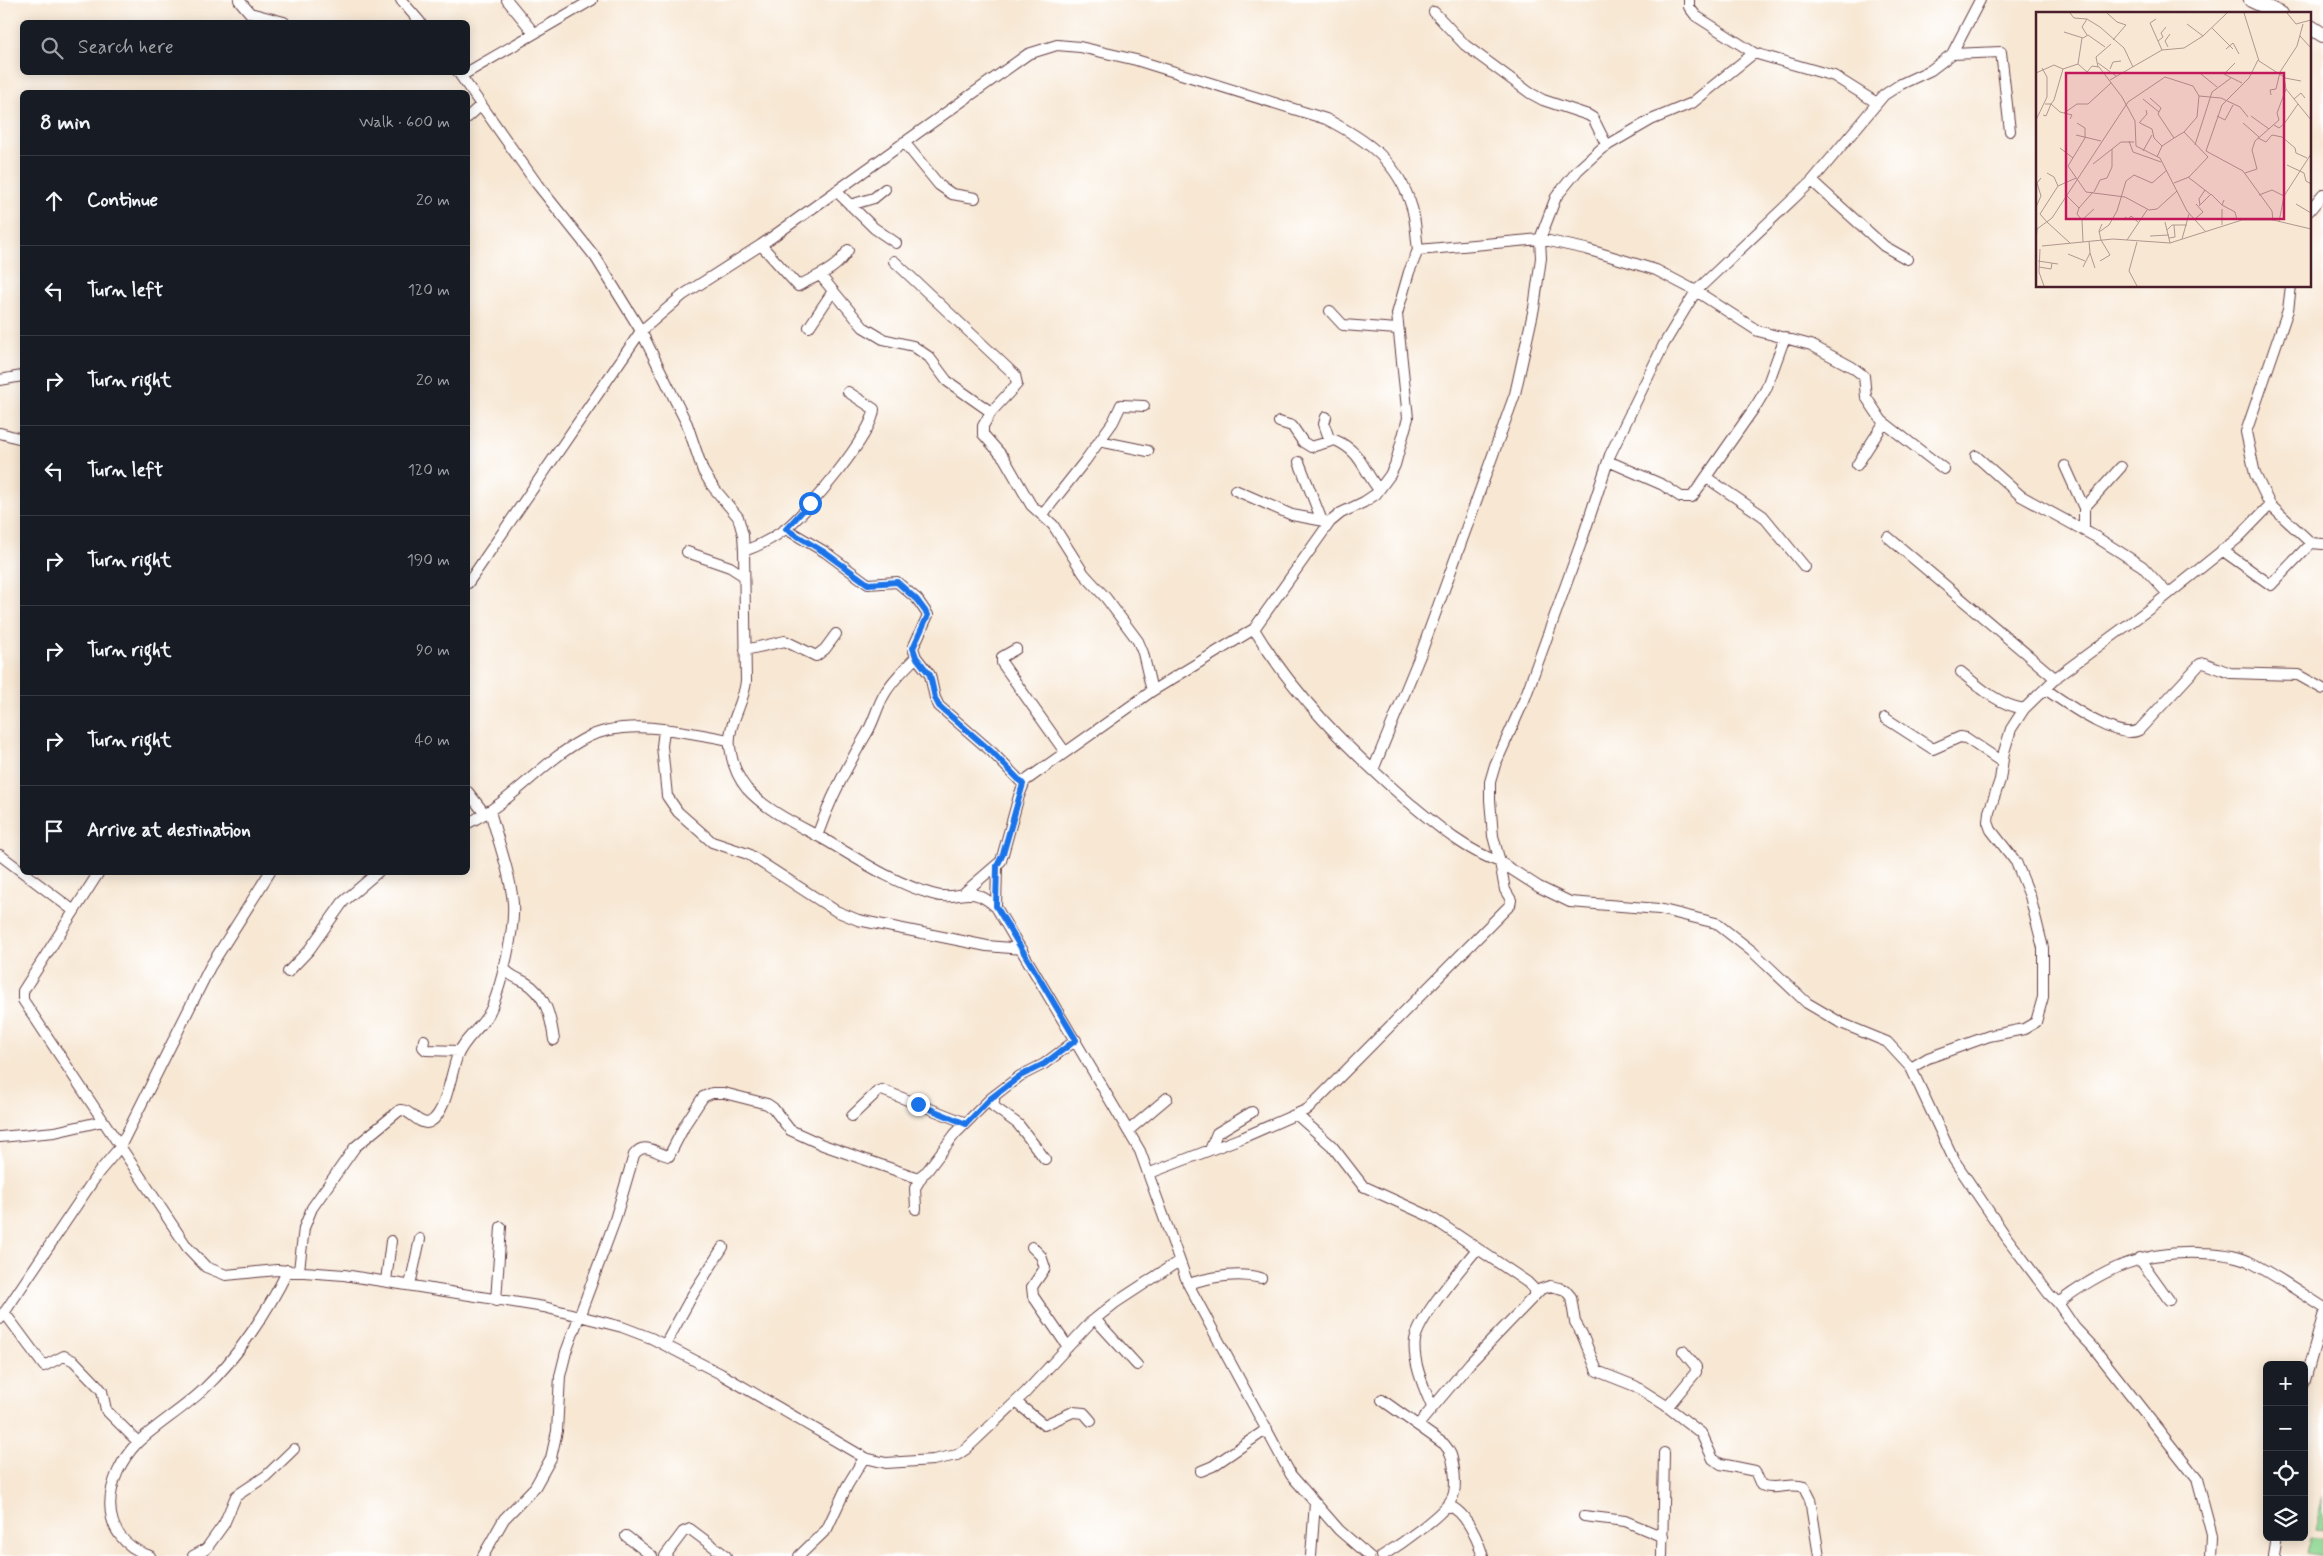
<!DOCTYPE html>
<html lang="en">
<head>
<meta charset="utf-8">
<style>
	body { margin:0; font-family:Mynerve,sans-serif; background:#20242c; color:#f1f3f6 }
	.controls { position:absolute; right:15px; bottom:15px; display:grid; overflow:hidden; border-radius:8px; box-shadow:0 2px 12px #0003 }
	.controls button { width:45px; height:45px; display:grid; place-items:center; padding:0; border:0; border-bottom:1px solid #363941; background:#171b24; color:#f1f3f6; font:25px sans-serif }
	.stop { position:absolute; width:15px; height:15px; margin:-11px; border:4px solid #1a73e8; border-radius:50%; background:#fff }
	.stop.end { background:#1a73e8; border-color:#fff; box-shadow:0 1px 5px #0008 }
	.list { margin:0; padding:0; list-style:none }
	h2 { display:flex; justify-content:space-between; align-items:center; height:65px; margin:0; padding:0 20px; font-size:21px }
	h2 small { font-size:16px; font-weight:400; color:#9ea1a6 }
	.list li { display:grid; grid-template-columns:32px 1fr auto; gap:15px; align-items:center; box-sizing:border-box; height:90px; padding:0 20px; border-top:1px solid #363941 }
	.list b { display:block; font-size:19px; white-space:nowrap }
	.list em { font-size:16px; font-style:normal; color:#9ea1a6 }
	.icon { flex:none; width:28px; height:28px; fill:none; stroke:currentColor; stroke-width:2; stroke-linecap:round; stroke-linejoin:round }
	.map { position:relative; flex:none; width:2323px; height:1556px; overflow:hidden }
	.search { position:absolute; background:#171b24; box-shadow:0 2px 12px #0003; left:20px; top:20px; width:450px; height:55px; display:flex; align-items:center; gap:12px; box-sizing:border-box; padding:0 18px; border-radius:8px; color:#9ea1a6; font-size:19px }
	.panel { position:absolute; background:#171b24; box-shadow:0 2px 12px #0003; left:20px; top:90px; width:450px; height:785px; border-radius:8px }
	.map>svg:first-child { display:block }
	.green { fill:#8ed792; stroke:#6c7b5e }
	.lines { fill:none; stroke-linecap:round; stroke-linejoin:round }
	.street-casing { stroke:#643d44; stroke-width:12 }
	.secondary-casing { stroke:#643d44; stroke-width:16 }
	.street { stroke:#fff; stroke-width:10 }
	.secondary { stroke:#fff; stroke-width:14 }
	.route { stroke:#1a73e8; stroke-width:6 }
	.inset-road { fill:none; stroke:#b29790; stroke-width:1 }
	.view { fill:#c2185b; fill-opacity:0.15; stroke:#c2185b; stroke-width:2.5 }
	.inset-edge { fill:none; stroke:#4a1f2b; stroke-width:2.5 }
</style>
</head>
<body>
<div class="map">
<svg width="2323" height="1556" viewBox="0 0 2323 1556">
	<rect width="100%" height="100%" fill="#fff"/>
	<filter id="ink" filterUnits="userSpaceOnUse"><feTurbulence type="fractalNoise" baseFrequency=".02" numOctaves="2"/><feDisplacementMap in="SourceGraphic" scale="10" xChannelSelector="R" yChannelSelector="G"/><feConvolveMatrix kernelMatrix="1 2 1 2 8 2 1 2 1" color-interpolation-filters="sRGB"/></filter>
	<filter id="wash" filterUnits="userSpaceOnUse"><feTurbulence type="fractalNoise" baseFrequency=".0096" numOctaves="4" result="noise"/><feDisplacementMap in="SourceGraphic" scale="20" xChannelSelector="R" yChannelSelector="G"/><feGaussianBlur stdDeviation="1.12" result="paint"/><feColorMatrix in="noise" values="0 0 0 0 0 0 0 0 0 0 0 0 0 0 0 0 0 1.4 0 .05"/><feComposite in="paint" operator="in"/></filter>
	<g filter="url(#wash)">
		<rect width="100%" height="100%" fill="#f7e7d3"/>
		<path class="green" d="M2323,1496V1530L2315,1529Z
			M2310,1537L2323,1539V1556L2306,1553Z"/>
	</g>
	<g filter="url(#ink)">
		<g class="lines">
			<defs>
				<path id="street" d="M239,0L250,13L284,22
					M401,0L420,22
					M507,0L534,33
					M1689,0V7L1696,16L1754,53L1834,76L1877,103
					M1980,0L1952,54L1931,70L1901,84L1884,95L1812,181L1696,291L1664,344L1610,455L1581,543L1525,698L1495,765L1490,782V800L1493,836L1500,862L1539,887L1570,902L1659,909L1716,923L1753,952L1807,1003L1841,1023L1887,1042L1911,1068L1954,1160L2007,1238L2049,1294L2058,1303L2075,1328L2093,1347L2197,1479L2212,1535L2211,1556
					M1434,12L1465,45L1530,93L1543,100L1588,115L1593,118L1607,146
					M1952,54L2001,52L2010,131
					M458,72L537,184L596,258L641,331L673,396L687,424L703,471L713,487L738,517L743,535L744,551L746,681C744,704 727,725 730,747C732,763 737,777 747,789C768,812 800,826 827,841C861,861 894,883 932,894C960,903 967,881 996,907L1140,1151L1188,1284L1291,1475L1339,1530L1369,1556
					M461,76L592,0
					M468,117L481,105
					M904,142L939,185L952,194L975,198
					M1812,181L1884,246L1907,259
					M836,191L874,228L896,243
					M850,205L874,198L885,189
					M2309,211L2323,194
					M761,245L798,286C817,275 836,271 848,250
					M894,261L1015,375L1017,384L991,412L983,426V434L1004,458L1031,505L1053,525L1084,574L1106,598L1138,641L1143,653L1152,691L1025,781L1019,796L1001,861L965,892
					M820,275L863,327L883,339L913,346L929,357L947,381L991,412
					M1330,311L1343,325L1397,329
					M809,327L833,291
					M0,380L22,376
					M1326,417L1324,424L1330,441
					M1279,422L1292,426L1303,442L1311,447L1335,440C1362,452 1362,469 1379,490
					M0,433L22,439
					M1099,441L1148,451
					M1976,456L2021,496L2096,537L2142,566L2168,594
					M1608,461L1663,485L1681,497H1692L1757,404L1766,389L1785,337
					M1299,462L1322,521
					M1857,465L1884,423
					M2065,466L2084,508V531
					M1707,478L1763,516L1805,567
					M1235,490L1292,515L1330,522
					M2270,505L2311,543
					M2084,508L2121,467
					M1043,514L1085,461L1113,422L1121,405L1144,406
					M786,529L825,552L868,584L897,582L917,599L928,615L913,648L916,657L930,675L935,698L939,706L992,752L1023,784
					M1888,537L2056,679
					M2222,550L2271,585L2311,543L2323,544
					M744,551C758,546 772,539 784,530C805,515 874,433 874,409L848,392
					M687,552L730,567L744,576
					M468,583L641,331L683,295L761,245L1028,54L1057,45L1080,47L1136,60L1326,119C1367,140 1398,161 1412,208C1416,221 1416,236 1418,250
					M1254,629L1330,522L1341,513L1364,502L1376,494L1390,475L1395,465L1408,418L1397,314L1409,272L1418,250L1540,239L1586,249L1656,270L1696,291L1758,331L1811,345L1852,367L1864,376L1866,397L1882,421L1944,469
					M1016,649L1002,657V663L1065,752
					M745,650L785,641L816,656L825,649L836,634
					M1961,672C1980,688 1999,705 2024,709
					M2045,689C2063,701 2118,742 2139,730L2200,664L2204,663L2230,673L2298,675L2323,689
					M1885,718L1933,749L1960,737L1966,738L2002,762
					M664,730L662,746L667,796L678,812L712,842L748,854L836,911L858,920L987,946L1022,949
					M1373,770L1421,653L1515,394L1534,308L1541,258L1540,239L1556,197L1578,170L1601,149L1651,120L1692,103L1754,53
					M468,792L485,814
					M468,823C512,802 541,763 582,740C625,716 684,732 729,740
					M817,836C830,799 847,766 867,733C874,721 877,707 884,695C892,680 905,669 916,657
					M0,855L74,911
					M99,872L23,991V1000L187,1247L206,1267L226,1275L277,1270L344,1275L544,1307L622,1327L651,1338L721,1374L865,1458L886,1463L933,1460L957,1455L966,1449L1025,1393L1090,1323L1115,1303L1179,1261
					M996,907L997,866
					M503,967C508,975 517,978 525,982C546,994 551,1018 554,1040
					M288,972L309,950L343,902L378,872
					M424,1040L423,1047L426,1050L459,1051
					M1911,1068L1928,1058L1989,1036L2024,1029L2036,1022L2043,997V948L2030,896L2016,862L1991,830L1988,822L1989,812L2000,780L2004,752L2011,729L2024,709L2058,676L2156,604L2238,538L2270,505L2255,474L2246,432L2288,310L2291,286
					M995,1095L993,1106L1018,1124L1045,1159
					M1297,1115L1332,1146L1363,1186L1429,1216L1527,1282L1534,1289V1296
					M852,1116L878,1091L882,1090L966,1123
					M1128,1131L1167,1098
					M0,1137L55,1132L103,1121
					M1210,1150L1217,1133L1252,1112
					M1150,1173L1244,1137L1308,1109L1510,905L1511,900L1505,890L1500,862C1464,850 1434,823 1405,799C1348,749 1293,694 1254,629L1152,691
					M916,1209L915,1188L922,1176
					M1032,1247L1041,1256L1045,1268L1032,1287L1033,1296L1068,1347
					M2139,1258L2169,1300
					M299,1270L304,1228L312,1208L355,1147L400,1110C410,1109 420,1127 430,1122C446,1114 451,1073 457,1057C464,1037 485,1026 492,1007C502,982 515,930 513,903C510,872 498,841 490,811
					M386,1281L391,1241
					M1188,1284C1211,1277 1238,1272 1261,1278
					M410,1285L420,1239
					M496,1301L501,1227
					M2058,1303C2104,1269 2141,1251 2199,1253C2216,1253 2232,1254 2248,1261C2274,1274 2298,1291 2323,1307
					M4,1312L44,1366L64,1356L74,1361L98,1386L102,1391L106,1410L138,1442C104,1477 94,1537 150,1556
					M0,1319L99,1172L120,1147L210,967L270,872
					M1095,1319L1137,1365
					M665,1345L693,1294L723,1247
					M2304,1384L2323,1316
					M1016,1402L1044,1425L1073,1412L1084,1413L1091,1421
					M1665,1405L1701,1433L1713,1459L1721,1464L1755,1471L1761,1485C1776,1491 1789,1482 1804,1487L1810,1499L1819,1556
					M1432,1407C1424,1388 1412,1361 1415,1340C1419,1317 1461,1269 1477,1249
					M1418,1425L1470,1363L1541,1289L1550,1286L1559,1288L1565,1290L1571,1297L1575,1322L1582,1334L1597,1371L1635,1386L1665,1405H1669L1696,1372V1367L1683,1351
					M138,1442C159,1423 184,1408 204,1389C237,1358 268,1311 288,1270
					M1201,1471L1213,1466L1267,1429
					M1447,1505C1465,1510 1477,1538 1483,1556
					M1584,1516L1625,1521L1663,1537
					M626,1536L652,1556
					M193,1556L206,1549L224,1524L236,1496L266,1476L294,1449
					M483,1556L504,1519L535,1487L551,1458L557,1431L560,1376L566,1352L614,1223L634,1155C644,1141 655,1153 669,1156L686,1123L703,1097L712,1093H724L767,1104L773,1108L790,1130L823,1145L918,1178L927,1171L955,1134L990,1099L1020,1076L1044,1064L1076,1040
					M665,1556L683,1532L690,1529L726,1556
					M799,1556L827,1529L847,1486L864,1458
					M1311,1556L1315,1503
					M1382,1556C1398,1546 1447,1513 1453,1496C1456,1488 1455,1477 1454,1469C1452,1458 1452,1453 1444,1444L1382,1400
					M1662,1556L1664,1453
					M2273,1556L2276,1537"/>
				<path id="secondary" d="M2251,0L2281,14
					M2309,26L2323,35"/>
			</defs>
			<use href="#street" class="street-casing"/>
			<use href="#secondary" class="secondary-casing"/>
			<use href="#street" class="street"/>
			<use href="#secondary" class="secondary"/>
		</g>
	</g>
	<g class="lines" filter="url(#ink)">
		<path class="route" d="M810,503L786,529L824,552L868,584L897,582L917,600L928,615L913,648L916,657L930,675L935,698L939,706L992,752L1023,784L1003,854L997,866L996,906L1076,1040L1044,1064L1020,1076L990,1099L966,1124L918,1104"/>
	</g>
	<g transform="translate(2036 12)">
		<rect width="275" height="275" fill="#f7e7d3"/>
		<path class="inset-road" d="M34,1L38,6L51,7L64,15L88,36L97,55M71,1L81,10L90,13L77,28M208,1L223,49L248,65L250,77L275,108M251,1L260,12L275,8M51,7L46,15L51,23M120,7L114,11L126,38M151,12L167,24M176,16L197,37M28,20L47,26L52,23L69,35M264,24L275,36M122,29L127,25L125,21L130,15M132,35L129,29L134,22M190,37L197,31L203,42M222,48L213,66L186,93L170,139L207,159L236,199L237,209M62,51L80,64M199,51L188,62L206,71M42,52L46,26M62,55L60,45L75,32M74,57L77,50L85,49M0,61L18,53L27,57L42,52L51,60L56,54L63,55L86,85L99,109L100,134L124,146L151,199L169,219M165,62L181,75M249,66L265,69M74,68L126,38L148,36L167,24L191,1M235,83L234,78L240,77L244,60L261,34L267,12M114,86L125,96L122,102L138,126L126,134L121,145M107,87L123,100M258,87L265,81L269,86M9,92H15L18,88L27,57M28,101L41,92H52L75,71M7,103L10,104L15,92L24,100L36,103L34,107M181,104L189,108L197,93M215,104L233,117M0,108L11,85V65L6,56M41,111L49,116V126L32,154L50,180L89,185L113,198L121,197L141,179M103,111L111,102L110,98M104,111L116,117L118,126L126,134M207,111L223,125M238,113L243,116L248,112L262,92M148,120L161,105L163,84L185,86L204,95L212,105M40,123L65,129M222,126L230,130L236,123L246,125L259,136L260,141L271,146M93,129L97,140L125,150M159,133L176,80L195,66M24,136L37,146M107,139L116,123M57,152L85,130H98M251,153L268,161L270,169L275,172M11,161L18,165L22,174L40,166M209,161L221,157L216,138L219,129L243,108L241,101L250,77M152,165L174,182M138,171L153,165L172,145L148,120L138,126M58,180L64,168L71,166L76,155V137M223,183L236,178L248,184M31,184L43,196L41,202L46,208L47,230M260,192L275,201M164,193L163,187L169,178M186,193L199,200L201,208M163,194L175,182L186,193L188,188M0,195L5,184L1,171L5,166M43,196L57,180M89,205L92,207L95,204L102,210M159,207L167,200L160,192M46,208L58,197M11,210L4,202L22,174M11,210L34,231M129,210L134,231M243,210L248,184L275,142M186,213V197M131,218L136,213H151M63,220L73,213L81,199L90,169L98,163L116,171L131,158M114,224L133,223M133,226L139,225L138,213M146,227L153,202M91,228L111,198M0,229L1,217L16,206L92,90L129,65L157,74L163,84M6,234L77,227L134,231L206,208H237L275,217M4,237L3,260L8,274M54,241L59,256M32,242L49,249M2,249L22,252M64,249L74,243L65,228L63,219L66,212M3,255L15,257L16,251M47,255L54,241L53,229M101,274L93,259L101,230"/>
		<path class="view" d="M30,61H248V207H30Z"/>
		<rect width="275" height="275" class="inset-edge"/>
	</g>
</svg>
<div class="controls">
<button>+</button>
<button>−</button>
<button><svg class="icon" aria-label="locate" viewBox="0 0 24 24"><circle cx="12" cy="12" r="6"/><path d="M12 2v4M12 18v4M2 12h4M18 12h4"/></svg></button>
<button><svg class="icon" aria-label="layers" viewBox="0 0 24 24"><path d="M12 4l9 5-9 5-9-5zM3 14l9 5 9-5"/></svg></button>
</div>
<div class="stop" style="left:810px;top:503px"></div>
<div class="stop end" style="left:918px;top:1104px"></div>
<div class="search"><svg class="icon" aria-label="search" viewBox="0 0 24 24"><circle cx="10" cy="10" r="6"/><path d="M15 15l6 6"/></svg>Search here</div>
<section class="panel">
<h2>8 min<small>Walk · 600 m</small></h2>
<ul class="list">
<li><svg class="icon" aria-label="ahead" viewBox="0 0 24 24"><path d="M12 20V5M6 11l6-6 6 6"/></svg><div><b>Continue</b></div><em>20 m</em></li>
<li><svg class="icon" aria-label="left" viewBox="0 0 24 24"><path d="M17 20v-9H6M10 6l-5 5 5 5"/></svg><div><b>Turn left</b></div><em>120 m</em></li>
<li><svg class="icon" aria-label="right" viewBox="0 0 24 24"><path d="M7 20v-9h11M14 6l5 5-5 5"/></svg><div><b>Turn right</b></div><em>20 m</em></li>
<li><svg class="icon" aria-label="left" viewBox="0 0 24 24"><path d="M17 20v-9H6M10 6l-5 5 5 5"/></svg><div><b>Turn left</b></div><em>120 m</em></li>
<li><svg class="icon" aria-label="right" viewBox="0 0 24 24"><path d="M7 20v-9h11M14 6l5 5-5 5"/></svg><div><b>Turn right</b></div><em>190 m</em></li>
<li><svg class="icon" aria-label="right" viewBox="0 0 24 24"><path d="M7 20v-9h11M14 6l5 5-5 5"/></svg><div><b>Turn right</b></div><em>90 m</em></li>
<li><svg class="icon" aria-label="right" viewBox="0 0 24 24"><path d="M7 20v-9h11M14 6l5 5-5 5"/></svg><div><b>Turn right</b></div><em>40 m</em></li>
<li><svg class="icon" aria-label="arrive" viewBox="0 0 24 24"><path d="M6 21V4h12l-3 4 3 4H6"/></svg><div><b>Arrive at destination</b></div></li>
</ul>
</section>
</div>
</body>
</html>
